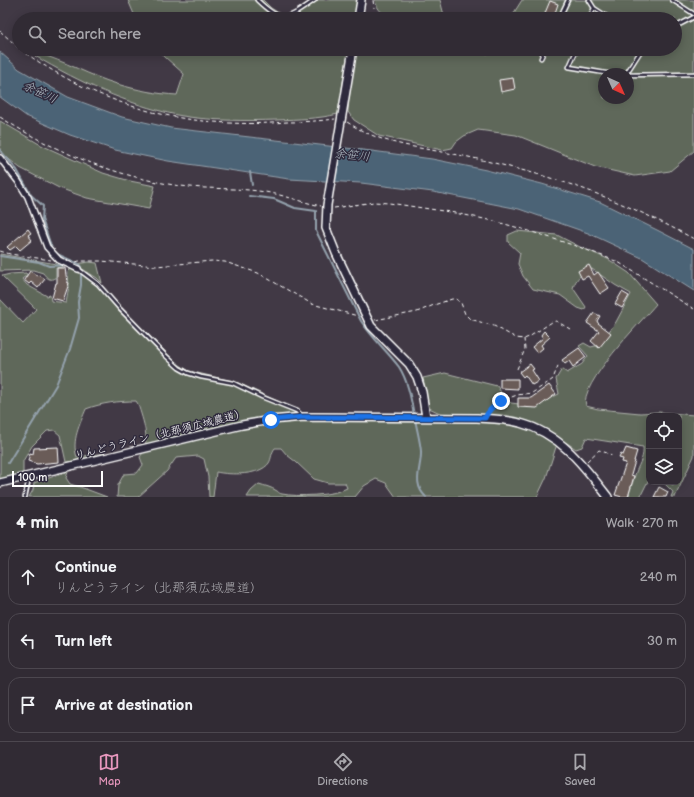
<!DOCTYPE html>
<html lang="en">
<head>
<meta charset="utf-8">
<style>
	body { margin:0; font-family:"Balsamiq Sans","Klee One",sans-serif; background:#3d3740; color:#f1f3f6 }
	.controls { position:absolute; right:12px; bottom:12px; display:grid; overflow:hidden; border-radius:8px; box-shadow:0 2px 10px #0003 }
	.controls button { width:36px; height:36px; display:grid; place-items:center; padding:0; border:0; border-bottom:1px solid #4c474f; background:#312b34; color:#f1f3f6; font:20px sans-serif }
	.compass { position:absolute; left:598px; top:68px; width:36px; height:36px; border-radius:50%; background:#312b34; box-shadow:0 2px 10px #0003; rotate:135deg }
	.scale { position:absolute; left:12px; bottom:10px; width:91px; box-sizing:border-box; padding-left:4px; border:2px solid #fff; border-top:0; font-size:11px; line-height:14px; white-space:nowrap; color:#fff; -webkit-text-stroke:3px #2f2a3d; paint-order:stroke }
	.stop { position:absolute; width:12px; height:12px; margin:-9px; border:3px solid #1a73e8; border-radius:50%; background:#fff }
	.stop.end { background:#1a73e8; border-color:#fff; box-shadow:0 1px 4px #0008 }
	.list { margin:0; padding:0; list-style:none }
	h2 { display:flex; justify-content:space-between; align-items:center; height:52px; margin:0; padding:0 16px; font-size:17px }
	h2 small { font-size:13px; font-weight:400; color:#a8a7ac }
	.list li { display:grid; grid-template-columns:26px 1fr auto; gap:12px; align-items:center; box-sizing:border-box; height:56px; margin:0 8px 8px; padding:0 8px; border:1px solid #4c474f; border-radius:12px }
	.list b { display:block; font-size:15px; white-space:nowrap }
	.list p { margin:0; font-size:13px; white-space:nowrap; color:#a8a7ac }
	.list em { font-size:13px; font-style:normal; color:#a8a7ac }
	.icon { flex:none; width:22px; height:22px; fill:none; stroke:currentColor; stroke-width:2; stroke-linecap:round; stroke-linejoin:round }
	.map { position:relative; flex:none; width:694px; height:497px; overflow:hidden }
	.search { position:absolute; background:#312b34; box-shadow:0 2px 10px #0003; left:12px; right:12px; top:12px; height:44px; display:flex; align-items:center; gap:10px; box-sizing:border-box; padding:0 14px; border-radius:22px; color:#a8a7ac; font-size:15px }
	.sheet { height:244px; background:#312b34 }
	nav { display:flex; justify-content:space-around; align-items:center; box-sizing:border-box; height:56px; border-top:1px solid #4c474f; background:#312b34; font-size:11px; color:#a8a7ac }
	nav a { display:grid; justify-items:center; gap:2px }
	nav .on { color:#e797bd }
	.map>svg:first-child { display:block }
	.green { fill:#5f675a; stroke:#afb3ac; fill-rule:evenodd }
	.water { fill:#4c6476; stroke:#94a2ad }
	.lines { fill:none; stroke-linecap:round; stroke-linejoin:round }
	.stream { stroke:#94a2ad; stroke-width:2 }
	.building { fill:#6a5b58; stroke:#fff }
	.lane-casing { stroke:#fff; stroke-width:5.5 }
	.street-casing { stroke:#fff; stroke-width:8 }
	.secondary-casing { stroke:#fff; stroke-width:10 }
	.path { stroke:#fff; stroke-width:1; stroke-dasharray:4 3; stroke-linecap:butt }
	.lane { stroke:#2f2a3d; stroke-width:2.5 }
	.street { stroke:#2f2a3d; stroke-width:5 }
	.secondary { stroke:#2f2a3d; stroke-width:7 }
	.route { stroke:#1a73e8; stroke-width:5 }
	.labels { text-anchor:middle; stroke-width:3; stroke-linejoin:round; paint-order:stroke }
	.street-label { font-size:11px; fill:#fff; stroke:#2f2a3d }
	.water-label { font-size:12px; font-style:italic; fill:#aeb9c1; stroke:#2f2a3d }
</style>
</head>
<body>
<div class="map">
<svg width="694" height="497" viewBox="0 0 694 497">
	<rect width="100%" height="100%" fill="#413945"/>
	<filter id="ink" filterUnits="userSpaceOnUse"><feTurbulence type="fractalNoise" baseFrequency=".025" numOctaves="2"/><feDisplacementMap in="SourceGraphic" scale="8" xChannelSelector="R" yChannelSelector="G"/><feConvolveMatrix kernelMatrix="1 2 1 2 8 2 1 2 1" color-interpolation-filters="sRGB"/></filter>
	<g filter="url(#ink)">
		<path class="green" d="M128,0H263L271,8L288,19H136Z
			M318,0H360L358,19H290Z
			M375,0H440L445,19H391C383,14 377,10 375,0Z
			M522,0H694V151L670,171L635,176L595,167L516,135L478,130L464,136L456,142L452,148L442,150L379,136L354,120L348,112L351,77L354,57L347,58L338,114C318,119 298,119 277,120C247,121 207,121 177,115C126,104 79,82 35,56L37,53C65,61 90,76 117,84C137,90 157,94 177,95L184,74L156,49H464L488,54L492,49H675V19H510ZM604,74H628V98H604Z
			M0,121L41,145L103,173L130,181L155,186L149,209L87,198L59,188L20,168L0,152Z
			M517,231L557,235L582,248L608,259L629,273L656,304C642,321 578,385 586,406L598,409L640,413L659,412L694,415V456L675,497H671L673,492L663,482H668L673,485L674,482H679V472L681,467L679,465V416H649V479L640,497H628C631,489 633,480 636,472C640,462 644,457 643,447L586,438L582,447L576,449L567,443L561,441L556,447L546,478L537,497H396L386,483L376,479L364,486L355,497H247L251,491L259,484C265,486 271,487 277,491C280,493 278,493 282,494C297,497 333,496 347,488L345,483H328L314,479L296,462L287,455L281,448H275C271,453 272,458 269,463C260,476 230,475 216,472L213,497H209L208,477L204,459L198,456L176,458L167,471L138,497H117L118,485L124,474L137,473L143,465L140,457C152,442 143,421 138,404L136,401C118,401 102,403 86,409C80,424 71,441 77,457L105,453L69,462H66L60,435L54,430L47,431L32,446L23,461V473L0,480V299L23,323L36,309L2,276L10,274L26,273L27,275L22,279L27,285L47,296L50,295L51,301L66,303L69,286L68,273L69,268L71,267L83,273L96,285L120,313L132,319L177,363L189,371L236,382L299,411L308,419L442,420V414L429,408L423,378L445,373L497,386L502,394L511,403L527,405L540,403L559,394L556,379L562,369L567,373L582,364L588,356L579,346L584,343L591,347L599,345L616,322L631,294L615,285L592,269C582,273 576,278 573,288L586,307L584,310L578,308L560,295L533,289L523,276L518,264L520,253L508,242V235Z
			M0,254L62,265L63,267L56,268V277C50,282 47,278 43,273L33,270L0,271Z
			M89,262L97,263L102,283L97,278L76,265V264Z
			M68,472L66,478L70,484L83,488L107,497H29L33,490L34,483L39,481Z"/>
		<path class="water" d="M0,52L19,69L68,97L122,117L171,128L372,151L432,159L486,170L542,184L600,202L657,230L694,249V291L642,258L588,233L519,209L433,192L361,183L289,179L168,161L115,150L70,135L26,116L0,97Z"/>
		<g class="lines">
			<path class="stream" d="M0,150L17,170L31,195L43,206L42,219L52,249L57,254L79,264L81,267V285L78,302L79,318L70,349L56,385L8,463
				M250,172L252,185
				M249,196L274,199L295,208L316,211V231L361,321C372,338 387,351 399,367C408,381 411,399 414,415
				M0,256L39,262L49,266L66,265
				M415,419C417,430 420,441 421,451C422,467 411,483 426,497"/>
		</g>
		<path class="building" d="M550,1L558,4L554,16L545,13Z
			M513,78L515,89L501,92L499,80Z
			M28,229L31,233L28,235L32,240L20,250L16,246L10,250L7,247Z
			M589,265L594,275L598,272L609,288L600,294L588,276L582,279L578,271Z
			M57,268H65L67,282L69,283L63,301L52,298L56,283H57Z
			M30,271L38,276L39,275L45,279L38,288L31,282L29,284L24,280Z
			M622,292L629,296L622,308L615,304Z
			M594,313L600,316L597,321L598,323L611,333L599,348L591,341L599,331L587,323Z
			M544,331L550,337L541,345L543,348L537,353L532,347L543,338L541,335Z
			M579,348L586,357L573,367L569,361L565,364L562,360Z
			M530,364L534,369L532,370L539,381L532,385L525,375L523,377L519,372Z
			M500,379H518V389L500,388Z
			M549,385L556,394L537,408L518,407V398H531Z
			M58,447L59,462L37,464L28,461L30,453L33,454L34,448Z
			M626,448L637,451L634,461H635L631,475L634,476L628,497H622L615,495L626,463L622,462L623,459L619,458L621,454L623,455Z
			M659,487L668,492L666,497H654Z"/>
		<g class="lines">
			<defs>
				<path id="lane" d="M257,0C284,26 287,19 315,0
					M589,0L594,8L611,19
					M672,0L694,14
					M559,19L568,0
					M589,19L594,8
					M675,27L694,17
					M577,49L569,67L611,74
					M541,58L545,49
					M626,74L642,49
					M628,75L694,74
					M78,269L98,284L120,309L166,356L179,368L188,373L201,377L233,383L262,397L297,411L302,416
					M25,497L29,478"/>
				<path id="street" d="M0,158L18,181L28,197L47,247L59,260L78,269"/>
				<path id="secondary" d="M358,19L361,0
					M353,49L327,205L326,228L336,253L371,326L409,364L417,377L422,392L426,417
					M0,483L242,425L271,420L304,417L477,418C492,419 506,419 520,423C560,433 584,466 608,497"/>
			</defs>
			<use href="#lane" class="lane-casing"/>
			<use href="#street" class="street-casing"/>
			<use href="#secondary" class="secondary-casing"/>
			<path class="path" d="M373,0L374,8
				M0,31L19,48
				M20,49C76,90 144,117 214,122C238,124 262,124 287,122C303,122 319,121 335,119
				M0,117C53,151 112,175 174,185C204,190 235,187 265,192C284,195 302,202 321,206
				M347,122C381,144 410,146 448,153C470,157 492,162 513,168C577,183 637,208 694,239
				M334,208L374,202L389,203L450,212L494,221L526,230L582,248L618,262L694,309
				M0,251L10,254L51,260
				M76,262L79,261H101L156,266L212,261L225,262L258,273L312,304L358,316
				M375,320L417,312L434,305L452,299H456L461,303L465,314L470,319L494,326L516,338L524,339L529,337L552,322L556,321L570,329
				M517,369L525,349L524,339
				M488,411L492,407L501,401L517,395L532,393L549,382L553,379L559,363
				M587,461L599,450L612,455"/>
			<use href="#lane" class="lane"/>
			<use href="#street" class="street"/>
			<use href="#secondary" class="secondary"/>
		</g>
	</g>
	<g class="lines" filter="url(#ink)">
		<path class="route" d="M271,420L304,417L485,418C488,410 494,406 501,401"/>
	</g>
	<g class="labels">
		<g class="street-label">
			<text transform="translate(160 434) rotate(-14)" y="4">りんどうライン（北那須広域農道）</text>
		</g>
		<g class="water-label">
			<text transform="translate(40 92) rotate(25)" y="4">余笹川</text>
			<text transform="translate(352 155) rotate(6)" y="4">余笹川</text>
		</g>
	</g>
</svg>
<div class="controls">
<button><svg class="icon" aria-label="locate" viewBox="0 0 24 24"><circle cx="12" cy="12" r="6"/><path d="M12 2v4M12 18v4M2 12h4M18 12h4"/></svg></button>
<button><svg class="icon" aria-label="layers" viewBox="0 0 24 24"><path d="M12 4l9 5-9 5-9-5zM3 14l9 5 9-5"/></svg></button>
</div>
<svg class="compass" viewBox="-18 -18 36 36"><path d="M0-13l5 13h-10z" fill="#e53935"/><path d="M0 13l5-13h-10z" fill="#a8a7ac"/></svg>
<div class="scale">100 m</div>
<div class="stop" style="left:271px;top:420px"></div>
<div class="stop end" style="left:501px;top:401px"></div>
<div class="search"><svg class="icon" aria-label="search" viewBox="0 0 24 24"><circle cx="10" cy="10" r="6"/><path d="M15 15l6 6"/></svg>Search here</div>
</div>
<section class="sheet">
<h2>4 min<small>Walk · 270 m</small></h2>
<ul class="list">
<li><svg class="icon" aria-label="ahead" viewBox="0 0 24 24"><path d="M12 20V5M6 11l6-6 6 6"/></svg><div><b>Continue</b><p>りんどうライン（北那須広域農道）</p></div><em>240 m</em></li>
<li><svg class="icon" aria-label="left" viewBox="0 0 24 24"><path d="M17 20v-9H6M10 6l-5 5 5 5"/></svg><div><b>Turn left</b></div><em>30 m</em></li>
<li><svg class="icon" aria-label="arrive" viewBox="0 0 24 24"><path d="M6 21V4h12l-3 4 3 4H6"/></svg><div><b>Arrive at destination</b></div></li>
</ul>
</section>
<nav>
<a class="on"><svg class="icon" aria-label="map" viewBox="0 0 24 24"><path d="M3 6l6-2 6 2 6-2v14l-6 2-6-2-6 2zM9 4v14M15 6v14"/></svg>Map</a>
<a><svg class="icon" aria-label="directions" viewBox="0 0 24 24"><path d="M12 3l9 9-9 9-9-9zM9 14v-3h6M13 9l2 2-2 2"/></svg>Directions</a>
<a><svg class="icon" aria-label="saved" viewBox="0 0 24 24"><path d="M7 4h10v16l-5-4-5 4z"/></svg>Saved</a>
</nav>
</body>
</html>
